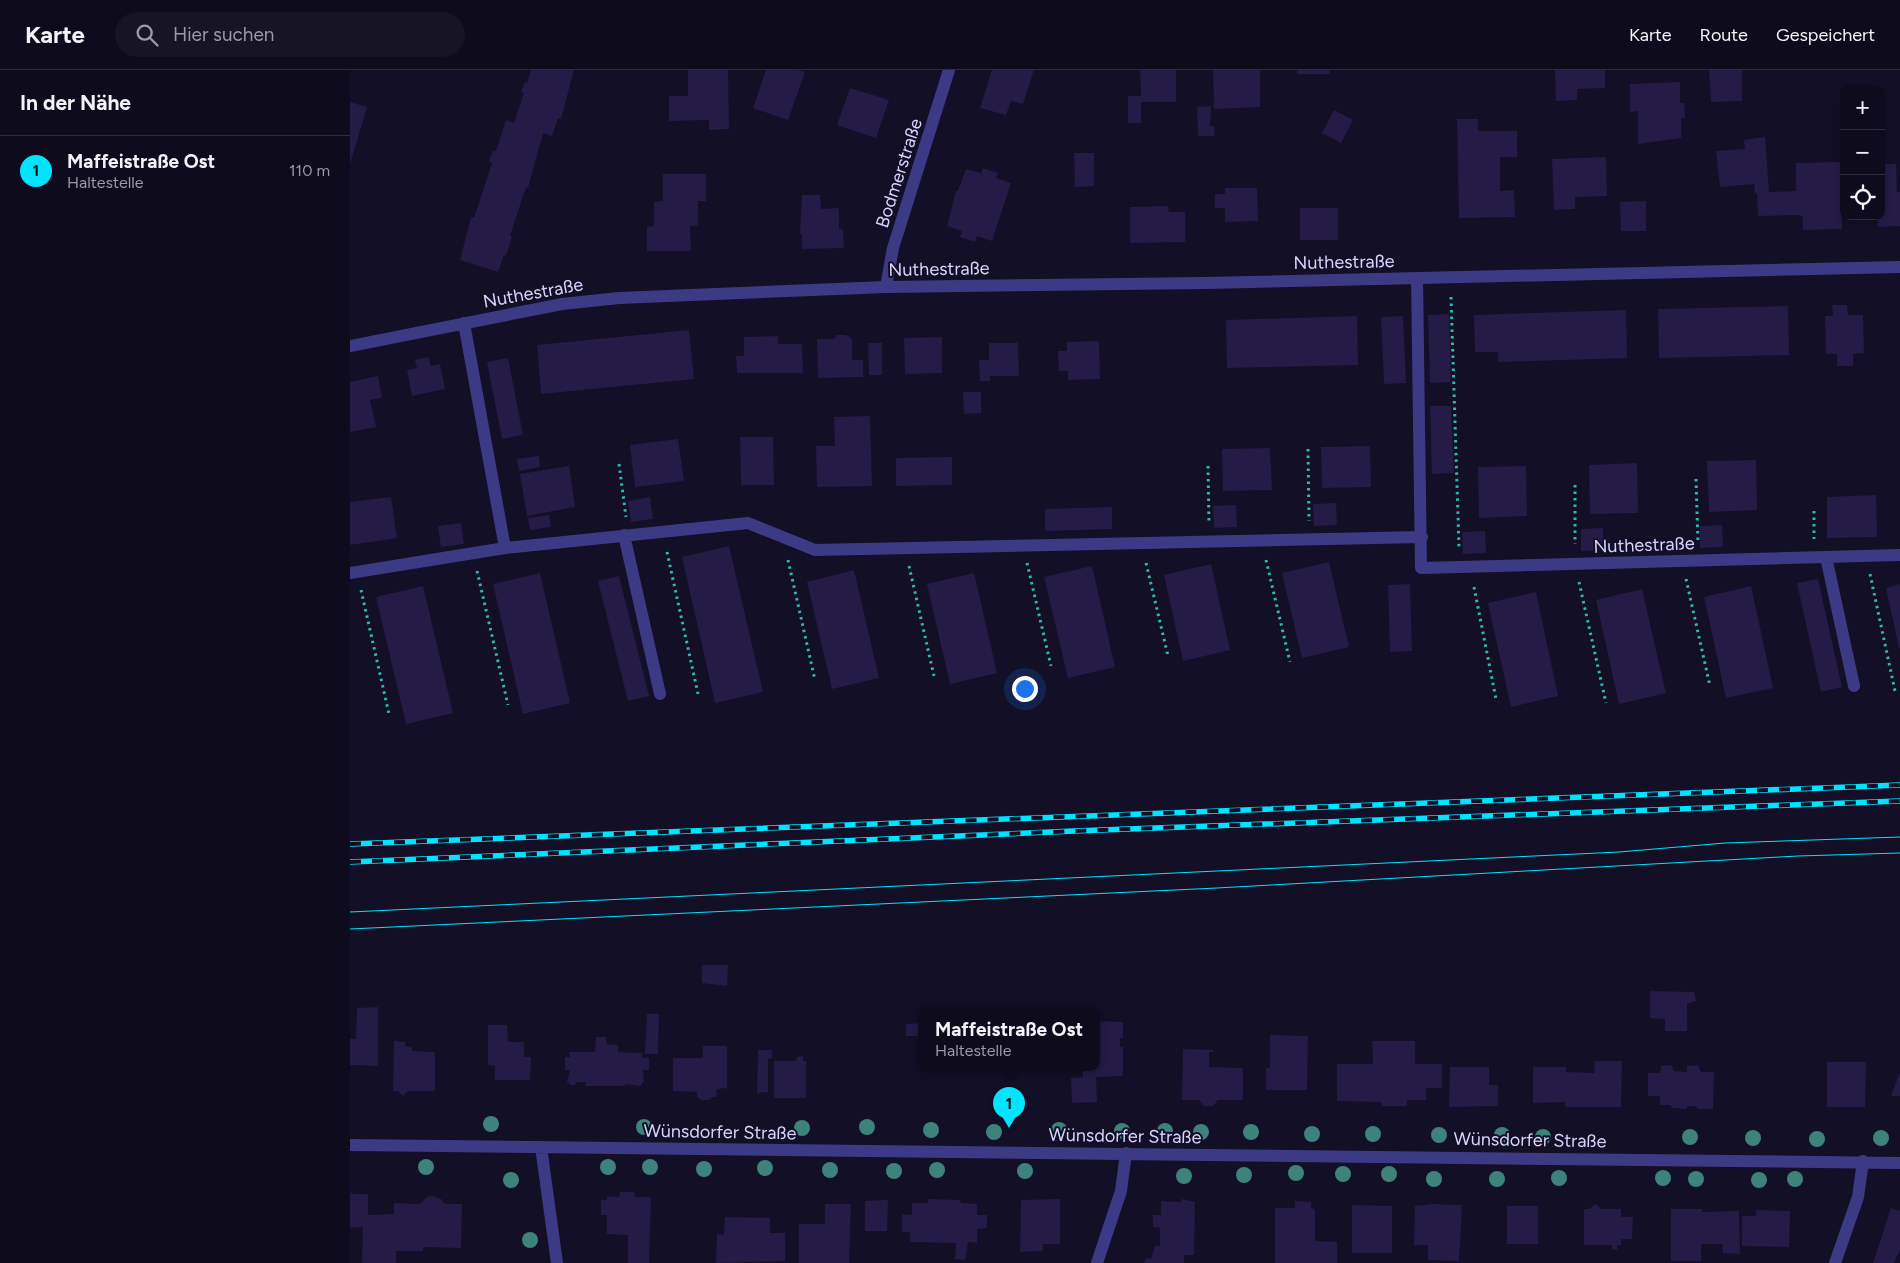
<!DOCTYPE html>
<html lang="de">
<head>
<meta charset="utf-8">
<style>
	body { margin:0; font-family:Figtree,sans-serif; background:#171425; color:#f1f3f6 }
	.controls { position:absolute; right:15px; top:15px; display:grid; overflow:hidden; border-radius:10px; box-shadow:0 2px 8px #0003 }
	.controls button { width:45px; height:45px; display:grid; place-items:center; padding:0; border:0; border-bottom:1px solid #2e2b3b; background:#0e0b1c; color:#f1f3f6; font:25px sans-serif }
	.you { position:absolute; left:674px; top:618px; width:18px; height:18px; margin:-12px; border:4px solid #fff; border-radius:50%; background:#1a73e8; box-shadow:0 0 0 8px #1a73e833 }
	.badge { display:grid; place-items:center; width:32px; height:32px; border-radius:50%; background:#00e5ff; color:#111; font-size:16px; font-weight:700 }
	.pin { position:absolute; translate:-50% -41px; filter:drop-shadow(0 1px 2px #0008) }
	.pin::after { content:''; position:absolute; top:26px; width:18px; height:15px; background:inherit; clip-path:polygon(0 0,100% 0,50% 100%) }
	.popup { position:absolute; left:568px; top:936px; width:182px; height:65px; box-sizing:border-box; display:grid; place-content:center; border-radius:10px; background:#0e0b1c; filter:drop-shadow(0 1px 4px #0005); font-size:16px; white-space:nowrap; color:#9b9ba3 }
	.popup b { font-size:19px; color:#f1f3f6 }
	.popup::after { content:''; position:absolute; left:50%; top:100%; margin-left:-10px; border:10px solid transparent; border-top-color:#0e0b1c }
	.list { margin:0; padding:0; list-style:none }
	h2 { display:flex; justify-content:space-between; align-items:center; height:65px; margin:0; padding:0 20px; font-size:21px }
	h2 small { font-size:16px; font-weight:400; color:#9b9ba3 }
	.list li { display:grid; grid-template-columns:32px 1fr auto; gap:15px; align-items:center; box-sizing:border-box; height:70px; padding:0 20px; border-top:1px solid #2e2b3b }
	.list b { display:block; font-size:19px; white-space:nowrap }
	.list p { margin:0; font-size:16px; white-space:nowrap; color:#9b9ba3 }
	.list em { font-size:16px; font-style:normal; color:#9b9ba3 }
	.icon { flex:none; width:28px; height:28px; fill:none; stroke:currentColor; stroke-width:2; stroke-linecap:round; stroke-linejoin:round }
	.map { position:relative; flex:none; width:1550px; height:1193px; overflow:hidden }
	header { display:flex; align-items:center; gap:30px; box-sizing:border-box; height:70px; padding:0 25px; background:#0e0b1c; border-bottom:1px solid #2e2b3b }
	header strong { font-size:24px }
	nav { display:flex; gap:28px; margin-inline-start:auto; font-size:18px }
	.search { width:350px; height:45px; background:#171425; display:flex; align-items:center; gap:12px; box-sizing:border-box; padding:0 18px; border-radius:28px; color:#9b9ba3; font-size:19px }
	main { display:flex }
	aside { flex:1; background:#0e0b1c }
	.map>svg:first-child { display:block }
	.building { fill:#241b47 }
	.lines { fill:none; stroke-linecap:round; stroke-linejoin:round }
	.path { stroke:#2fb8b0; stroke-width:3; stroke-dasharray:2.5 4; stroke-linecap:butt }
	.minor { stroke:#3d3a85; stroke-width:12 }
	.tram { stroke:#00e5ff; stroke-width:1 }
	.rail-casing { stroke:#00e5ff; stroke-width:5.5 }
	.rail { stroke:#130f26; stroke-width:4; stroke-dasharray:11; stroke-linecap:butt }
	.tree { fill:#3d827b }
	.labels { text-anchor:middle; stroke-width:4; stroke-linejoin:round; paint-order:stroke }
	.street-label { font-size:18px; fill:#d9d4ff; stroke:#130f26 }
</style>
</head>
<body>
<header>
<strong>Karte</strong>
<div class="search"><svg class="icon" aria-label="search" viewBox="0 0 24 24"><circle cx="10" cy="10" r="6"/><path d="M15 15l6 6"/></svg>Hier suchen</div>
<nav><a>Karte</a><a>Route</a><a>Gespeichert</a></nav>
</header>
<main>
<aside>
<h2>In der Nähe<small></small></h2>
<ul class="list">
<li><span class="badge">1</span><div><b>Maffeistraße Ost</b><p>Haltestelle</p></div><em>110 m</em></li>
</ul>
</aside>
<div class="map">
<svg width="1550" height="1193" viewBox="0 0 1550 1193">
	<rect width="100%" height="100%" fill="#130f26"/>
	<path class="building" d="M181,0H224L211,49L208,48L202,66L193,63L178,118L176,117L160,166L162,167L156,186L154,185L148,202L110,190L121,147L124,148L142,93L139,91L143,80L146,81L156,50L164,53L174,23L171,22L175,12L177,13Z
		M338,0H378L379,59L359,60V50L319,51V26H338Z
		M416,0H447L455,2L438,50L403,38Z
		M642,0H684L673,34L661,31L656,45L630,38Z
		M790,0H826V32H791V53H778V26H791Z
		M863,0H910V37L864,39Z
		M947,0H980V4H947Z
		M1205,0H1255V18L1227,19V30L1206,31Z
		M1359,0H1392V31L1361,32Z
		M1330,12V33H1334L1335,48H1331V68L1288,74V41L1280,42V14Z
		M500,18L539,30L526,68L487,55Z
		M0,32L17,37L0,94Z
		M861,36L860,56H864L865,66H848L847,37Z
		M984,40L1003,50L991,73L972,63Z
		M1107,49H1128V61H1167V87H1150V121L1164,120L1165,147L1109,148Z
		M1415,67L1419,122L1446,121V93L1490,92L1492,159L1453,160V147L1447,145L1408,146L1407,123H1405L1404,114L1370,117L1366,81L1395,79L1394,70Z
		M724,83H744V116L725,117Z
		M1256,87L1257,126L1225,127V139L1204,140L1202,89Z
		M1531,94H1546L1547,122H1550V156L1528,157L1527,146H1531Z
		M633,98L648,103L646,108L661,113L642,171L627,166L625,172L610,167L612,161L597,156L606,121H608L616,99L631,103Z
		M313,104H356V131H348V155L340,156L341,181H297V157L304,156V132L313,131Z
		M875,118H907L908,151L875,152V138H865V124H875Z
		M452,125H470L471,139L489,138V159H493L494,178L452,179V164H450Z
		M1296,131V161H1271L1270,132Z
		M818,136L819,142H835V172L780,173V137Z
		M950,138H988V170H950Z
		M1482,235H1497L1498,245H1513L1514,283L1503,284V296H1487V284H1476L1475,246H1483Z
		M1438,236L1439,285L1309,288L1308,239Z
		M1276,240L1277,288L1148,292V282H1125L1124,245Z
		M1099,244L1101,312L1080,313L1078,245Z
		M1007,246L1008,295L877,298L876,250Z
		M1053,246L1056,313L1034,314L1031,247Z
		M339,260L344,309L191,324L187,275Z
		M487,265H496L502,269V290H513V307L468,308L467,269H484Z
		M428,266V274H452L453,303H387L386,286H394V267Z
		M592,267V303L555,304L554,268Z
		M749,271L750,309L718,310V301H709L708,281H717V272Z
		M518,273H532V305H519Z
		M639,273H668L669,306H640V311H630L629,290H639Z
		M78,287L81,296L90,294L95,319L62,326L57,300L67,298L65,290Z
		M158,288L173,365L152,369L137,292Z
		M28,306L32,328L20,330L26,357L0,362V312Z
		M613,322H631V343L614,344Z
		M1080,336H1101L1104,403L1082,404Z
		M520,346L522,416L467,417L466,376H485L484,347Z
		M390,367H423L424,415H391Z
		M328,369L334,411L285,417L280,375Z
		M1020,376L1021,417L972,418L971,377Z
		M920,378L922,420L873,421L872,379Z
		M189,386L190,397L169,401L167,389Z
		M602,387V415L546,416V388Z
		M1406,390L1407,440L1359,442L1357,391Z
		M1287,393L1288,443L1240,444L1239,395Z
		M219,396L225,437L177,446L170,404Z
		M1176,396L1177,446L1129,448L1128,397Z
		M1526,425L1527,467L1477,468V427Z
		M41,427L47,468L0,475V432Z
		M300,427L303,449L281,452L278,431Z
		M986,433L987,455L964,456L963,434Z
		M886,435L887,457L864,458L863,436Z
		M762,437V459L695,461V439Z
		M199,445L201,457L180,460L178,448Z
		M111,453L114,474L91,477L88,456Z
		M1372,455L1373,477L1350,478V456Z
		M1253,458L1254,480L1231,481V459Z
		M1135,461L1136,483L1113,484L1112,462Z
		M379,476L413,622L365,633L332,487Z
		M979,492L999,577L952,588L932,503Z
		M861,494L880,580L833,591L814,505Z
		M742,496L765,597L718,608L694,507Z
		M504,500L529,608L482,619L457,512Z
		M190,503L220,633L173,644L143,514Z
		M624,503L647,603L600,614L577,514Z
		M269,506L299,626L278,631L248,511Z
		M1468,509L1492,617L1471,622L1447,513Z
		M1060,514L1062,581L1040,582L1038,515Z
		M1550,514V578H1549L1536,518Z
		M73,516L103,643L56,654L26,527Z
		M1401,516L1423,618L1376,628L1354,527Z
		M1292,519L1316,623L1269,634L1246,530Z
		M1186,522L1208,626L1161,637L1138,533Z
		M352,895H378L377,916L352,913Z
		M1300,921L1344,922L1346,931L1337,934V961H1315V949L1300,948Z
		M28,937V996L0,995V969H6L7,938Z
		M297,944H309L308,984H295Z
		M746,951L773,952V968H770V977H773V1006L746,1007L747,1032L722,1033L721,1008L733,1007V997H746Z
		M572,953V972L570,966H556V954Z
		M138,955H157L158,972H174V987H181L180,1010H145V996L138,995Z
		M920,965L958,966L957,1020H916V998H920Z
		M246,967H256L257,974L268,975V982L292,983V988H299V1000H293L294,1011L290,1016L275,1014V1016H235L236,1012H226L225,1015H221L217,1012L220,1000H215V987H220L219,982H245Z
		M44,971L55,972V976L62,977V981L85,982V1021H58L53,1026L48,1021H43Z
		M1022,971H1065V994H1092V1018H1076V1030H1057V1036H1032L1031,1032L987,1031V994H1023Z
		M353,976H377V1018L367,1019L366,1027H362L360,1030H352L347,1027V1022L323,1021V988H353Z
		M833,979L864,980L863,982H859V997L893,998V1030H868L863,1036H854L849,1030H832Z
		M408,980H422V988L418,989V1022L407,1023Z
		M453,986V991H456V1028H424V991H446L447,987Z
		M1245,991H1272L1271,1037H1215V1032L1183,1033V997H1216V1002L1244,1003Z
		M1477,992H1516L1515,1037H1477Z
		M1321,995L1324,1001L1337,1002V996L1348,995L1351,1002H1364L1363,1039H1348L1346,1036H1337V1039L1322,1038L1320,1035H1310V1026H1298V1003H1310L1311,996Z
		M1100,997H1139V1015H1148V1036L1099,1037Z
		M1550,1002V1026H1541Z
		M0,1122L3,1124H18V1145L44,1144V1133L70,1134L77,1127L82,1126L91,1129L95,1134H112L111,1178L73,1177V1181H46V1193H12L13,1157L0,1158Z
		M270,1122H284L285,1127H301L299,1193H278V1165L257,1164V1145H251V1130H257V1126L269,1127Z
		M578,1129L610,1130L611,1133L627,1134V1145H637V1158L627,1159V1173L618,1172L615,1190L605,1189L606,1173L560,1172V1162H552V1144L562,1145V1133H578Z
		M710,1129V1174H693V1181L670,1182L671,1130Z
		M831,1129L845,1132L844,1185H834V1193H794L796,1188L801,1189L805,1176H810V1158L803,1157V1145H811V1131L831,1132Z
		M538,1130L537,1161H515V1131Z
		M945,1131L961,1132V1138L965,1139V1171L987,1172V1193H925V1138H945Z
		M475,1134H501L499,1193H449V1154H475Z
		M1082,1134L1112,1135L1109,1191L1078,1190V1175H1064L1065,1136Z
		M1245,1134L1252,1139H1271V1147H1283L1282,1169H1271V1175H1267V1180L1262,1179V1175H1234V1139H1239Z
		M1002,1135L1042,1136V1183H1002Z
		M1157,1136H1188V1174H1157Z
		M1541,1138L1550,1141V1179L1544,1193H1523Z
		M1321,1139H1352V1142L1389,1141L1390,1184L1373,1183V1174H1351V1191H1321Z
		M1406,1140L1440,1141L1439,1177L1392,1176V1146H1406Z
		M375,1147L420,1148V1163H435V1191L366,1193L367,1164L374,1165Z"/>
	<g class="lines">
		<path class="path" d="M1101,227L1109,477
			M958,379L959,451
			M269,394L276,447
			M858,396L859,453
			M1346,409L1348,473
			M1225,415V474
			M1464,441V469
			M317,482L348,624
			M438,490L465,610
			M916,490L940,592
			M677,493L701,596
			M796,493L818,586
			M559,496L584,606
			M127,501L158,635
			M1520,504L1545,621
			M1336,509L1360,616
			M1229,512L1256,633
			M1124,517L1146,629
			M11,520L39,644"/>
		<path class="minor" d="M1067,208L1071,498L1550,485
			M536,217L543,178L599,0
			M114,253L155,478
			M0,276L212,234L269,228L536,217L855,213L1550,197
			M274,465L310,624
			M1476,487L1504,616
			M0,503L155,478L398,453L465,480L1072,467
			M0,1075L1550,1093
			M191,1077L207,1193
			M747,1193L771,1121L776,1083
			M1485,1193L1508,1127L1513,1091"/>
		<path class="tram" d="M0,842L1269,782L1375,773L1550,767
			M0,859L867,818L1448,786L1550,783"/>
		<defs>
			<path id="rail" d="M0,774L1550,715
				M0,792L724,761L1550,731"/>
		</defs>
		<use href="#rail" class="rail-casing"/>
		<use href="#rail" class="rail"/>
	</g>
	<g class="tree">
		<circle cx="141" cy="1054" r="8"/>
		<circle cx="294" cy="1057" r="8"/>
		<circle cx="517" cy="1057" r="8"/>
		<circle cx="452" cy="1058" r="8"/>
		<circle cx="581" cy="1060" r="8"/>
		<circle cx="709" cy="1060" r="8"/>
		<circle cx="772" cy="1061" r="8"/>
		<circle cx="815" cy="1061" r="8"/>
		<circle cx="644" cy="1062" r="8"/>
		<circle cx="851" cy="1062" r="8"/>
		<circle cx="901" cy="1062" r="8"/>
		<circle cx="962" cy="1064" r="8"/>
		<circle cx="1023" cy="1064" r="8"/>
		<circle cx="1089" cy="1065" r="8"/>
		<circle cx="1152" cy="1065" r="8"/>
		<circle cx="1193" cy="1067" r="8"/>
		<circle cx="1340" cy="1067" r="8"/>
		<circle cx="1403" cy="1068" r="8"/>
		<circle cx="1531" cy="1068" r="8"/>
		<circle cx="1467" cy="1069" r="8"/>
		<circle cx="76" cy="1097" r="8"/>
		<circle cx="258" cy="1097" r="8"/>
		<circle cx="300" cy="1097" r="8"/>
		<circle cx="415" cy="1098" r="8"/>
		<circle cx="354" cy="1099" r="8"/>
		<circle cx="480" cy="1100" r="8"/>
		<circle cx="587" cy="1100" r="8"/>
		<circle cx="544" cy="1101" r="8"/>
		<circle cx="675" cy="1101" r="8"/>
		<circle cx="946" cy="1103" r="8"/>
		<circle cx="993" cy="1104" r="8"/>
		<circle cx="1039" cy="1104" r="8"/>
		<circle cx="894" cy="1105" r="8"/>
		<circle cx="834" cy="1106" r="8"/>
		<circle cx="1209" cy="1108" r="8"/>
		<circle cx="1313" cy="1108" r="8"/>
		<circle cx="1084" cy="1109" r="8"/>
		<circle cx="1147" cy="1109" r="8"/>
		<circle cx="1346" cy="1109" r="8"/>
		<circle cx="1445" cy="1109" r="8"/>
		<circle cx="161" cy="1110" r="8"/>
		<circle cx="1409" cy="1110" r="8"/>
		<circle cx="180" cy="1170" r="8"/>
	</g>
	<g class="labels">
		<g class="street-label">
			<text transform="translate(549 103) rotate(-72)" y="6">Bodmerstraße</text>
			<text transform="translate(994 192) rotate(-1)" y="6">Nuthestraße</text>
			<text transform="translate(589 199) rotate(-1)" y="6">Nuthestraße</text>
			<text transform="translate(183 223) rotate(-10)" y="6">Nuthestraße</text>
			<text transform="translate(1294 475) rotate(-2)" y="6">Nuthestraße</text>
			<text transform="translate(370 1062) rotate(1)" y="6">Wünsdorfer Straße</text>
			<text transform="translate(775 1066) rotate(1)" y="6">Wünsdorfer Straße</text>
			<text transform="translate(1180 1070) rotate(1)" y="6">Wünsdorfer Straße</text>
		</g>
	</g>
</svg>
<div class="controls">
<button>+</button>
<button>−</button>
<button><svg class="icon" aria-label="locate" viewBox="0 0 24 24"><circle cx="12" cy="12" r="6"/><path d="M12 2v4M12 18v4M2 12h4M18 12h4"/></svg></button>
</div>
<div class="you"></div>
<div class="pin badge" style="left:659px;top:1058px">1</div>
<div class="popup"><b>Maffeistraße Ost</b>Haltestelle</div>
</div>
</main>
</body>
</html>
